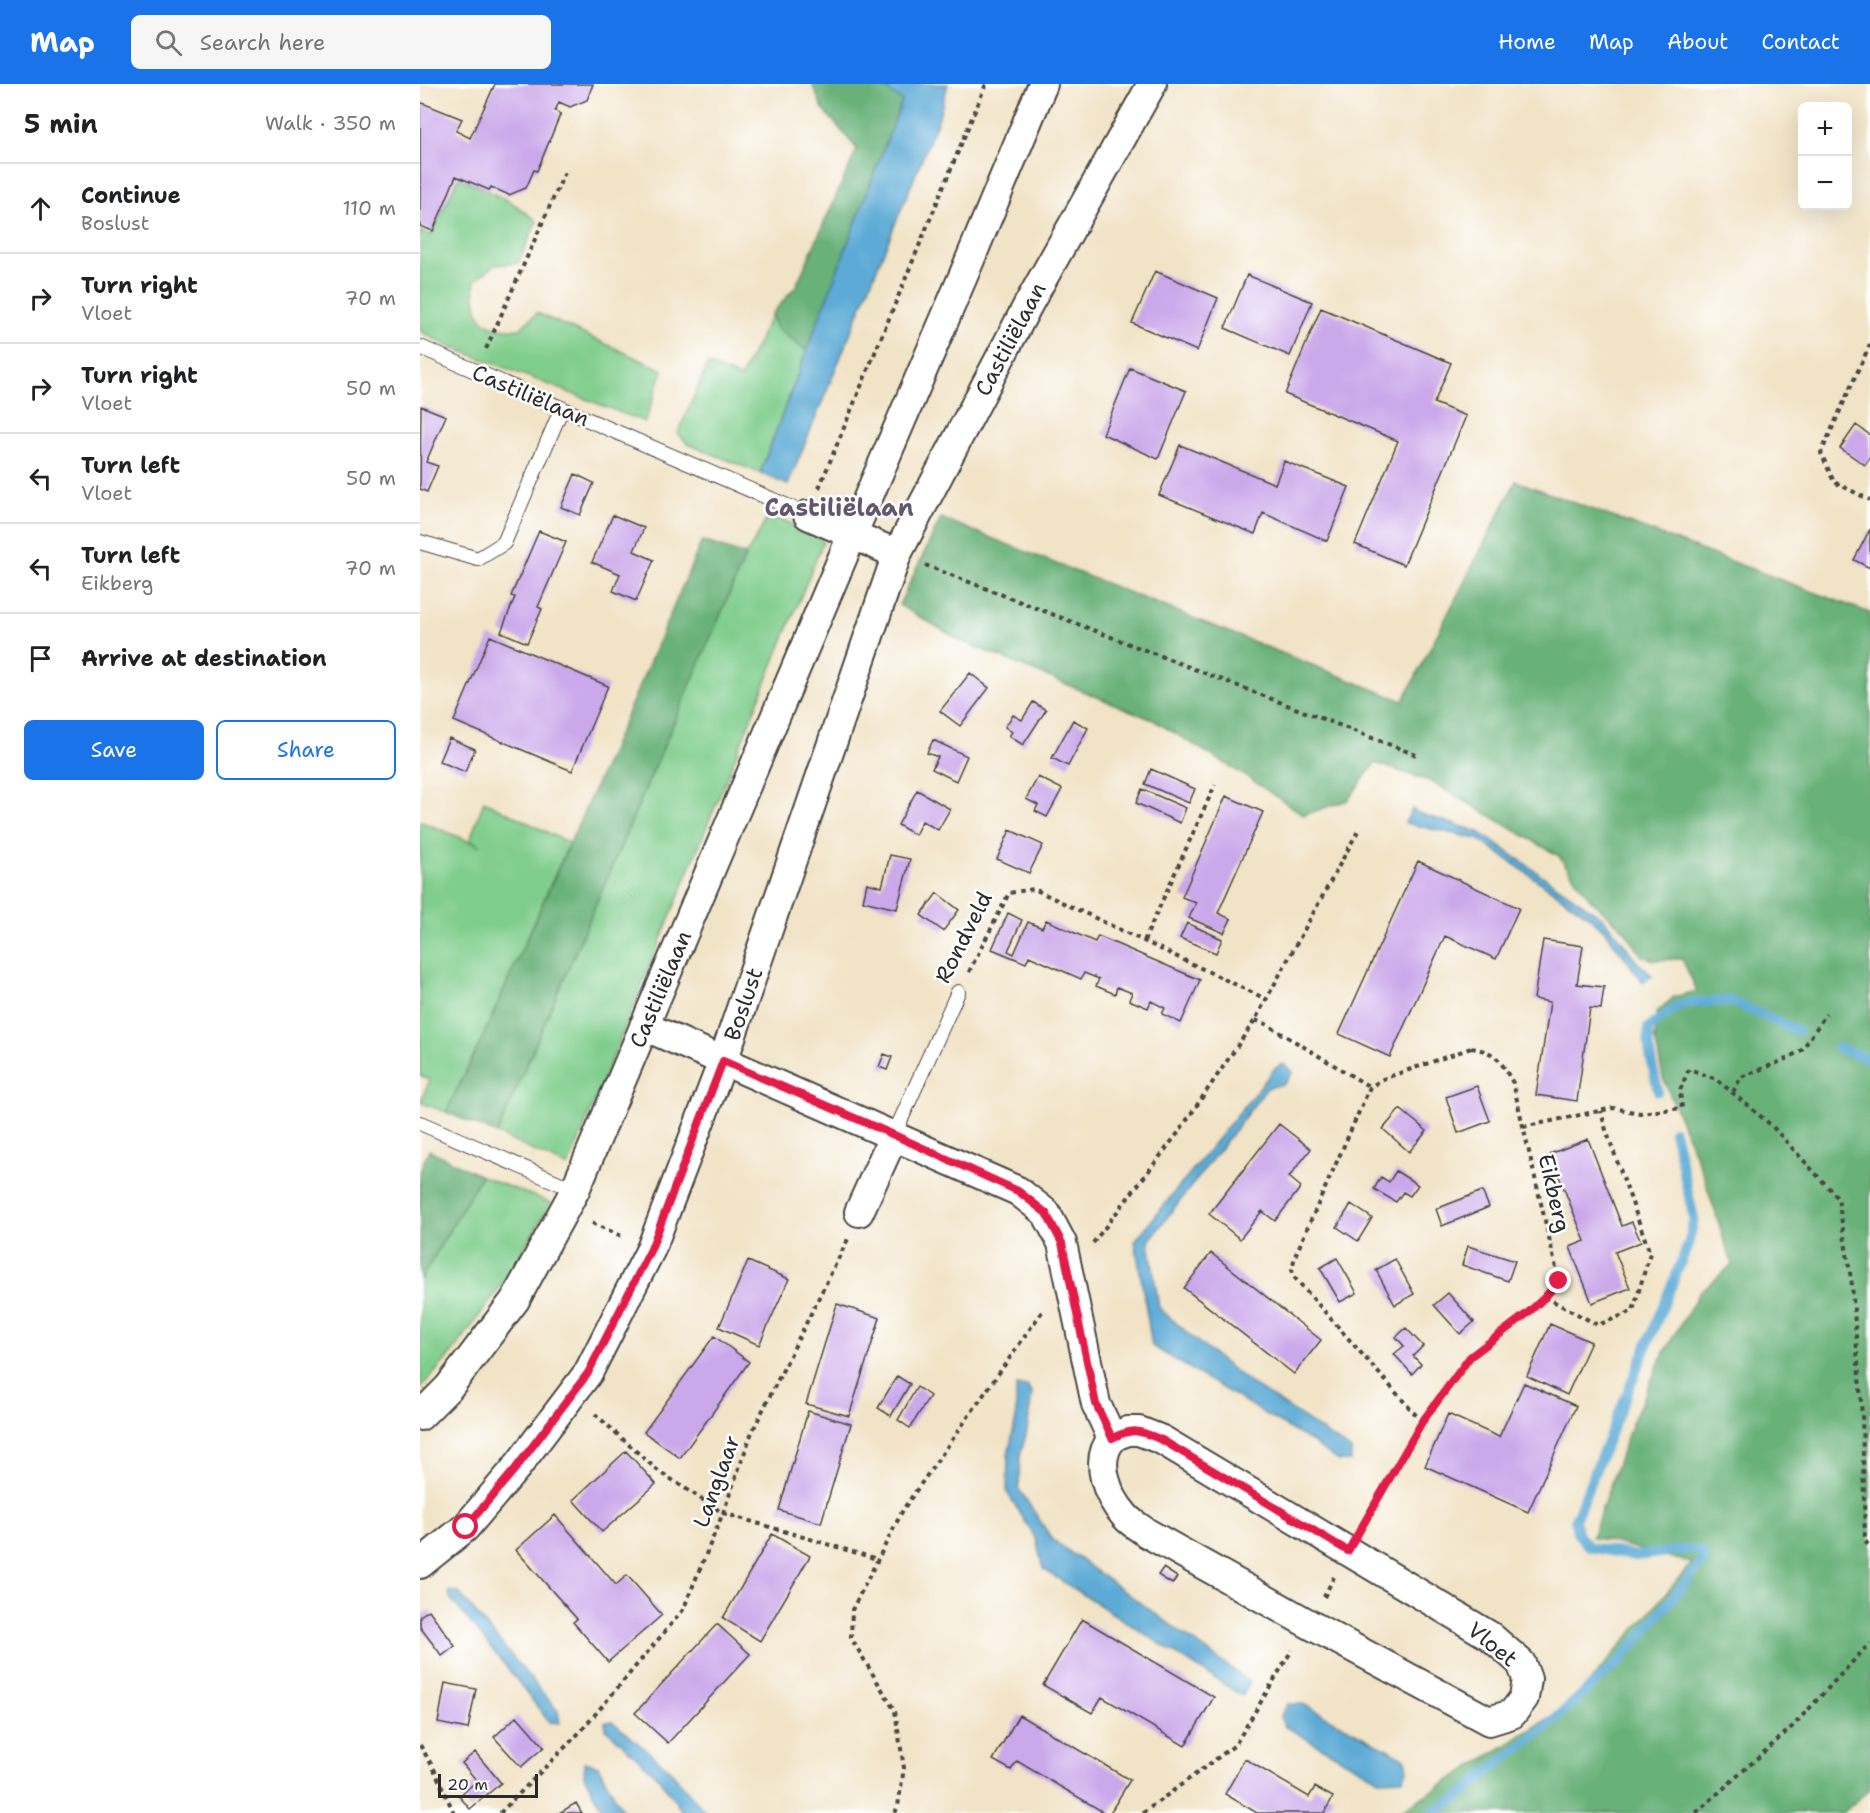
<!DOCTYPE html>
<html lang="en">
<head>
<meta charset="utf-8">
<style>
	body { margin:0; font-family:"Shantell Sans",sans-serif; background:#f6f6f6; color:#202124 }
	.controls { position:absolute; right:18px; top:18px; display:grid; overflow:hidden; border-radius:9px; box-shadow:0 6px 24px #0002 }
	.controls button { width:54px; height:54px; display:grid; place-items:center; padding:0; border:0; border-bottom:2px solid #e0e0e0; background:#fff; color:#202124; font:30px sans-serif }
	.scale { position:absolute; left:18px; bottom:15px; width:100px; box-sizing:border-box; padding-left:6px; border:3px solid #2b2b2b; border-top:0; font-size:16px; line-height:21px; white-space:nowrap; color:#2b2b2b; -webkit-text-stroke:4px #fff; paint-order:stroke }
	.stop { position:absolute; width:18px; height:18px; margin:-14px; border:4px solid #e11d48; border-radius:50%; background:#fff }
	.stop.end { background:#e11d48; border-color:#fff; box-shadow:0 2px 6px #0008 }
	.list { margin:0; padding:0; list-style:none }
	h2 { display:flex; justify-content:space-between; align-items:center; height:78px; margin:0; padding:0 24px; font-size:26px }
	h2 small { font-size:20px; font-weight:400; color:#757577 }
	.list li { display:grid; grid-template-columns:39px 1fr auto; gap:18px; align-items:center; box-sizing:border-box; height:90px; padding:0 24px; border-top:2px solid #e0e0e0 }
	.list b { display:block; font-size:22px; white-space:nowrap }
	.list p { margin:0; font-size:20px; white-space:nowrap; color:#757577 }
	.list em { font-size:20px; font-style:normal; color:#757577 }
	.actions { display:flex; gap:12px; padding:18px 24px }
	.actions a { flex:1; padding:14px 0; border:2px solid #1a73e8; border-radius:9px; text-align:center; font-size:21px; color:#1a73e8 }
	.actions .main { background:#1a73e8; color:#fff }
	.icon { flex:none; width:33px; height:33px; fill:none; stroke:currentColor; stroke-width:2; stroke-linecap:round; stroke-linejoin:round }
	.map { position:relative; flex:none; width:1450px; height:1729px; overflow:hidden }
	header { display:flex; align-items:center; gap:36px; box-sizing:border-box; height:84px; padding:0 30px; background:#1a73e8; color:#fff }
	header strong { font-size:28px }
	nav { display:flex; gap:33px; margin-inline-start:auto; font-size:21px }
	.search { width:420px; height:54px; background:#f6f6f6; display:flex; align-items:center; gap:15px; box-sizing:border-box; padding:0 21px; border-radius:9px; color:#757577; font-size:22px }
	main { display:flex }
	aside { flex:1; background:#fff }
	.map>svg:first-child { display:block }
	.green { fill:#80ce8d; stroke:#567c5c; stroke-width:1.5 }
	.forest { fill:#68b178; stroke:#4a6e52; stroke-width:1.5 }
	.water { fill:#5caad5; stroke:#446a80; stroke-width:1.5 }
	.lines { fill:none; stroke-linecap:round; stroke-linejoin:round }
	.stream { stroke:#5caad5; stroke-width:10 }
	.building { fill:#caa8ea }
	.service-casing { stroke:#494742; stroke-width:16 }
	.minor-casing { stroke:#494742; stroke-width:32 }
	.path { stroke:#494742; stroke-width:4; stroke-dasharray:4.5 4.5; stroke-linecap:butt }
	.service { stroke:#fff; stroke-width:14 }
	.minor { stroke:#fff; stroke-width:28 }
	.route { stroke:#e11d48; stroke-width:8 }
	.labels { text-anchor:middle; stroke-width:5; stroke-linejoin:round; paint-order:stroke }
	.street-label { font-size:22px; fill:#2b2b2b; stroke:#fff }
	.neighbourhood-label { font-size:24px; font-weight:bold; fill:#63576e; stroke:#fff }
</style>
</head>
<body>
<header>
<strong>Map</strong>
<div class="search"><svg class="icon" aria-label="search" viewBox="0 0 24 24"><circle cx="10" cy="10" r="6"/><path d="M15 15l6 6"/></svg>Search here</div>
<nav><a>Home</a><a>Map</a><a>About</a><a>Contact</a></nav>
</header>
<main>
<aside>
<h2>5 min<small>Walk · 350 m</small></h2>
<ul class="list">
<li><svg class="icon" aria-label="ahead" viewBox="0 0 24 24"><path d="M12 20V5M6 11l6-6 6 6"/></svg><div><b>Continue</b><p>Boslust</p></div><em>110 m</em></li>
<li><svg class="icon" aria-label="right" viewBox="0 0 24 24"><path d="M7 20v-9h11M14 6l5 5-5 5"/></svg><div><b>Turn right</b><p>Vloet</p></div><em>70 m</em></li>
<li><svg class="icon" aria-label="right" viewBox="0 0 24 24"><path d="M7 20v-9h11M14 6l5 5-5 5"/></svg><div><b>Turn right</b><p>Vloet</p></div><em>50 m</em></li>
<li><svg class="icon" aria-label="left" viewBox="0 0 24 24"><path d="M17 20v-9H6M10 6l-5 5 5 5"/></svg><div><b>Turn left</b><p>Vloet</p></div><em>50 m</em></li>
<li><svg class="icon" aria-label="left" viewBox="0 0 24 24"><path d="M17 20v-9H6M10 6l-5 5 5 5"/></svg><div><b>Turn left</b><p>Eikberg</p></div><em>70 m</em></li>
<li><svg class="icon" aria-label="arrive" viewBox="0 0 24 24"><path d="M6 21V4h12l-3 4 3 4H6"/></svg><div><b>Arrive at destination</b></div></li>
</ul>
<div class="actions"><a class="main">Save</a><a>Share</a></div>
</aside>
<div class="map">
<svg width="1450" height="1729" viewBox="0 0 1450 1729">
	<rect width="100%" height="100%" fill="#fff"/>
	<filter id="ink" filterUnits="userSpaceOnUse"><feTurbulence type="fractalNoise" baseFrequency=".0167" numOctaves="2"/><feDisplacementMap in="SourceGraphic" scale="12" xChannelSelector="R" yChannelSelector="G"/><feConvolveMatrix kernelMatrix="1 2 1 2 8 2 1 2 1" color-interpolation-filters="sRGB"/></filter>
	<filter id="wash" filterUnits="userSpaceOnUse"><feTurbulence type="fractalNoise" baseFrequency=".008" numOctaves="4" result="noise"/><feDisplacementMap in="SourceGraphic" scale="24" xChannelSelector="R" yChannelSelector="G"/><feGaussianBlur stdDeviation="1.35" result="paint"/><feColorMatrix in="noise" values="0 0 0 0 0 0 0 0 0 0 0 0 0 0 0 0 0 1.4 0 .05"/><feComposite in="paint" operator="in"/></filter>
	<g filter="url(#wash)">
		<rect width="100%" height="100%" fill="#f1e3c6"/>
		<path class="green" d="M39,93L91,118L117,137L98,179L74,181L54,198C55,234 61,247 100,245L117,229L243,286L225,338L24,260L0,247V147L11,151Z
			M352,230L356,244L387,267L340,389L268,360L258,349L288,280L320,294Z
			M350,430L396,451L403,458L148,1083L77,1050L326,471Z
			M64,717L149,759L61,957L26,1028L0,1018L10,996L0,991V737L61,762L50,756Z
			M61,1092L131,1119L86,1195L32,1269L0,1305V1197Z"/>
		<path class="forest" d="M392,0H460L482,17L387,267L356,244L352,230L376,202L437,65L403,25Z
			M1096,397L1450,529V1705L1423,1729H977L1150,1621L1272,1479L1172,1453L1212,1339L1243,1270L1279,1209L1312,1181L1283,1090L1243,994L1235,954L1237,928L1254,913L1277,907L1262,875L1234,876L1222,872L1205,847L1170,815L1139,772L1012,698L955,679L928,716L884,731L824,691L733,636L543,558L479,521L521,434L983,617Z
			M282,457L326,471L77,1050L26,1028L61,957L192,665Z
			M9,1066L61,1092L0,1197V1087Z"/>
		<path class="water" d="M460,0H528L518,36L368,401L340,389L482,17Z
			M992,725L1001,730L1059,748L1182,833L1200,854L1217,878L1227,886L1232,892L1223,898L1185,847L1167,831L1058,755L985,739Z
			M863,980L873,988L864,1000L847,1004L729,1157L739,1224L779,1259L829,1298L931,1366V1377H919L890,1357L732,1262L715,1157L855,984Z
			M596,1302H607L612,1310L607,1347L600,1372L599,1405L632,1455L830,1598L822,1612L623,1485L616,1455L587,1408L588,1371L596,1334Z
			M29,1507L38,1508L138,1627L140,1639L129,1638L93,1591L30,1514Z
			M868,1620H883L986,1675L988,1685L983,1695L959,1696L864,1642L860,1633Z
			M185,1638H193L248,1684L286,1729H263L240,1695L186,1645Z
			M165,1678L178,1682L204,1729H184L164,1692Z"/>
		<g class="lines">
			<path class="stream" d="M1418,964L1450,975
				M1238,1007L1229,966L1228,944L1256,923L1268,919L1311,917L1378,947
				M1011,1729L1039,1713L1072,1684L1125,1644L1201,1576L1284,1476L1282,1468L1272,1465L1216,1472L1169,1463L1157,1449L1155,1436L1268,1161L1274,1135L1254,1047"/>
		</g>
		<g id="blocks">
			<path class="building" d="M75,0H173L167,16L150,23L139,18L135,27L141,30L140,31L117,87L114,86L106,104L89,111L71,103L69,106L36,92L13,147L0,142V18L42,35L36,47L50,54Z
				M735,187L798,214L777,267L712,239Z
				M827,191L892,218L870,272L805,244Z
				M901,224L1031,279L1014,319L1046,332L984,481L935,460L978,357L865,310Z
				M710,284L766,307L738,375L683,350Z
				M1,322L26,332L6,378L18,382L7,408L0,405Z
				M1436,341L1450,351V374L1445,381L1420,364Z
				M760,361L855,400L864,377L929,403L907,457L843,429L835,450L739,411Z
				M155,390L174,399L160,431L141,423Z
				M193,431L224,444L214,467L234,476L216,517L193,507L200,490L172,478Z
				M1450,445V484L1434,476Z
				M119,447L146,458L118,523L122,525L107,559L81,548L95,513L91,512Z
				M70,552L188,602L152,687L34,637Z
				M550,589L569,604L540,642L520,627Z
				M613,618L626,626L603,661L589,652L592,648L585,643L593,631L602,636Z
				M653,636L668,644L648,682L632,674Z
				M29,654L55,665L45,688L19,677Z
				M513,656L547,672L536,697L512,685L518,673L507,669Z
				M731,685L775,705L769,719L725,700Z
				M618,693L642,705L627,733L615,727L618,721L606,715Z
				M722,705L766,724L760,739L716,719Z
				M497,706L530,725L518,746L502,737L495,751L478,741Z
				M806,712L843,728L798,829L811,835L804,849L769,834L776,819L762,813Z
				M590,746L623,761L609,789L577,775Z
				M470,771L490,775L477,825L443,817L447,799L462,803Z
				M998,777L1099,824L1076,875L1025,852L970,973L919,950Z
				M517,809L539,826L523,847L501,831Z
				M588,829L602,836L588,867L594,870L608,838L622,844L626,836L675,858L678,852L780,896L761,939L742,930L745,924L731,917L728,924L709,916L712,909L697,903L695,910L676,902L679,895L664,889L661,895L609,872L606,879L572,865Z
				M767,839L802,855L796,869L760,854Z
				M1123,856L1163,862L1157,900L1184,903L1181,925L1170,924L1157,1017L1116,1011L1130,918L1114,915Z
				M464,970L472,973L467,986L459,983Z
				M1057,1002L1070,1037L1038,1049L1026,1013Z
				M980,1025L1007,1047L989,1068L963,1045Z
				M859,1040L891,1065L869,1093L881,1103L855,1137L842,1127L820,1155L789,1130Z
				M1168,1055L1202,1142L1212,1138L1221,1158L1195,1168L1210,1204L1172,1219L1150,1163L1165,1157L1130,1070Z
				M976,1087L998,1101L990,1112L983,1108L976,1118L954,1105L961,1093L969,1098Z
				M1062,1107L1069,1123L1022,1142L1016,1125Z
				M931,1120L952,1134L938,1157L917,1143Z
				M1048,1162L1095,1177L1088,1197L1042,1181Z
				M791,1169L901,1256L874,1290L764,1204Z
				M917,1174L937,1209L920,1218L900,1184Z
				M975,1175L994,1210L975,1221L956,1186Z
				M328,1177L369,1195L339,1261L299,1243Z
				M1028,1209L1054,1238L1040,1250L1014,1221Z
				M417,1220L460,1234L429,1332L386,1320Z
				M1130,1240L1171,1258L1147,1311L1107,1292Z
				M986,1244L1003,1262L993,1272L1001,1280L992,1290L974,1270L984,1262L976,1253Z
				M294,1252L329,1278L260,1374L224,1348Z
				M477,1292L490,1300L471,1332L458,1324Z
				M1104,1299L1156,1322L1108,1428L1005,1382L1028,1330L1079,1353Z
				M497,1303L510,1312L490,1344L478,1336Z
				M388,1327L431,1340L401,1439L359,1426Z
				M206,1367L236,1400L182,1448L153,1416Z
				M135,1431L196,1501L207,1491L242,1531L188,1578L153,1538L157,1535L96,1466Z
				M352,1450L390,1472L340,1557L303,1534Z
				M743,1484L757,1493L752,1500L738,1491Z
				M9,1526L35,1562L22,1572L0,1543V1532Z
				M662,1535L794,1613L765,1662L682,1613L672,1629L623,1601Z
				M297,1540L330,1570L248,1659L215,1629Z
				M25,1599L56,1605L48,1645L18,1639Z
				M599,1631L710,1696L690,1729H685L597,1677L591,1686L573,1676Z
				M97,1632L124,1663L101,1683L74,1653Z
				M55,1668L81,1699L50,1725L39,1712L57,1697L42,1679Z
				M825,1675L889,1713L895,1703L913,1713L904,1729H837L805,1710Z
				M156,1719L162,1729H139Z"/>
		</g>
	</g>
	<g filter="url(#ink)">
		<use href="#blocks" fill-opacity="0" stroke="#494742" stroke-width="1.5"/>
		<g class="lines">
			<defs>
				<path id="service" d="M0,263L388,431
					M0,458L58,475L84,459L142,324
					M0,1039L155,1106
					M474,1051L538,908"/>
				<path id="minor" d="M388,431L477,470L609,219L732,0
					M224,942L598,1107L626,1129L642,1159L676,1320L692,1354
					M439,1128L474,1051
					M0,1332L29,1303L95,1216L155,1106L433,449L544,190L623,0
					M708,1347H719L742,1356L1070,1552L1101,1579L1107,1595L1104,1614L1092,1630L1069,1637L889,1540L727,1449C720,1444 711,1439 705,1432C688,1413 673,1377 692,1355C695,1351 703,1349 708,1347Z
					M0,1480L46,1443L96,1384L168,1289L231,1165L303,977L477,470"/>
			</defs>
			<use href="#service" class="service-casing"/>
			<use href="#minor" class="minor-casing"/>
			<path class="path" d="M1450,260L1401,369L1414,398L1450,416
				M66,265L145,88
				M399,404L566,0
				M505,481L999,672
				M724,857L795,701
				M549,888L589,809L614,805L846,915
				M835,936L846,940L950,1003
				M1051,964C1078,968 1080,977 1093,999L1139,1197L1109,1228L1050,1273L1002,1338L874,1193L872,1185L875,1172L950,1003L963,995Z
				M1313,1008L1321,993L1362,977L1382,966L1406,930
				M1103,1043L1193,1024L1220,1029L1262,1024L1260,1006L1269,985L1296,995L1351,1041L1418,1114L1432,1201L1442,1331L1445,1457L1450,1463
				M172,1139L204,1153
				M673,1159L758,1049L835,936L938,747
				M1125,1213L1178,1241L1213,1227L1230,1169L1186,1046L1181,1027
				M175,1330L237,1386L303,1429L457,1475
				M942,1442L1002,1338
				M904,1513L914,1493
				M0,1661L14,1685L34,1729
				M80,1729L162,1646L263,1526L303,1429L332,1348L428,1155
				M475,1729L478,1722L484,1684L475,1627L431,1554L432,1526L484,1424L624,1225
				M723,1729L815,1661L872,1566
				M1276,1729L1373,1642L1450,1559"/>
			<use href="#service" class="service"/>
			<use href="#minor" class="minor"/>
		</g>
	</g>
	<g class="lines" filter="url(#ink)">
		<path class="route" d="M46,1443L96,1384L168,1289L231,1165L303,977L474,1051L598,1107L626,1129L642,1159L676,1320L692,1354C716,1343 719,1347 742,1356L928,1467L1002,1338L1050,1273L1109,1228L1125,1213L1139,1197"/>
	</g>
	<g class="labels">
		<g class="street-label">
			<text transform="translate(590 255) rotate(-62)" y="8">Castiliëlaan</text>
			<text transform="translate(111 311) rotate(23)" y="8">Castiliëlaan</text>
			<text transform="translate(543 853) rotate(-63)" y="8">Rondveld</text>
			<text transform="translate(240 905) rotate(-67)" y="8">Castiliëlaan</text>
			<text transform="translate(323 920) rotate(-71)" y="8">Boslust</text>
			<text transform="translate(1135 1109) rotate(77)" y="8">Eikberg</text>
			<text transform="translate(296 1397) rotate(-70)" y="8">Langlaar</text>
			<text transform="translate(1073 1560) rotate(39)" y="8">Vloet</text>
		</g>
		<g class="neighbourhood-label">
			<text x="419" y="432">Castiliëlaan</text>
		</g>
	</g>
</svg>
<div class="controls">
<button>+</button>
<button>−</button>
</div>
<div class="scale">20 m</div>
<div class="stop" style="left:46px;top:1443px"></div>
<div class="stop end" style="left:1139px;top:1197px"></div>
</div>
</main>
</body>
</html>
